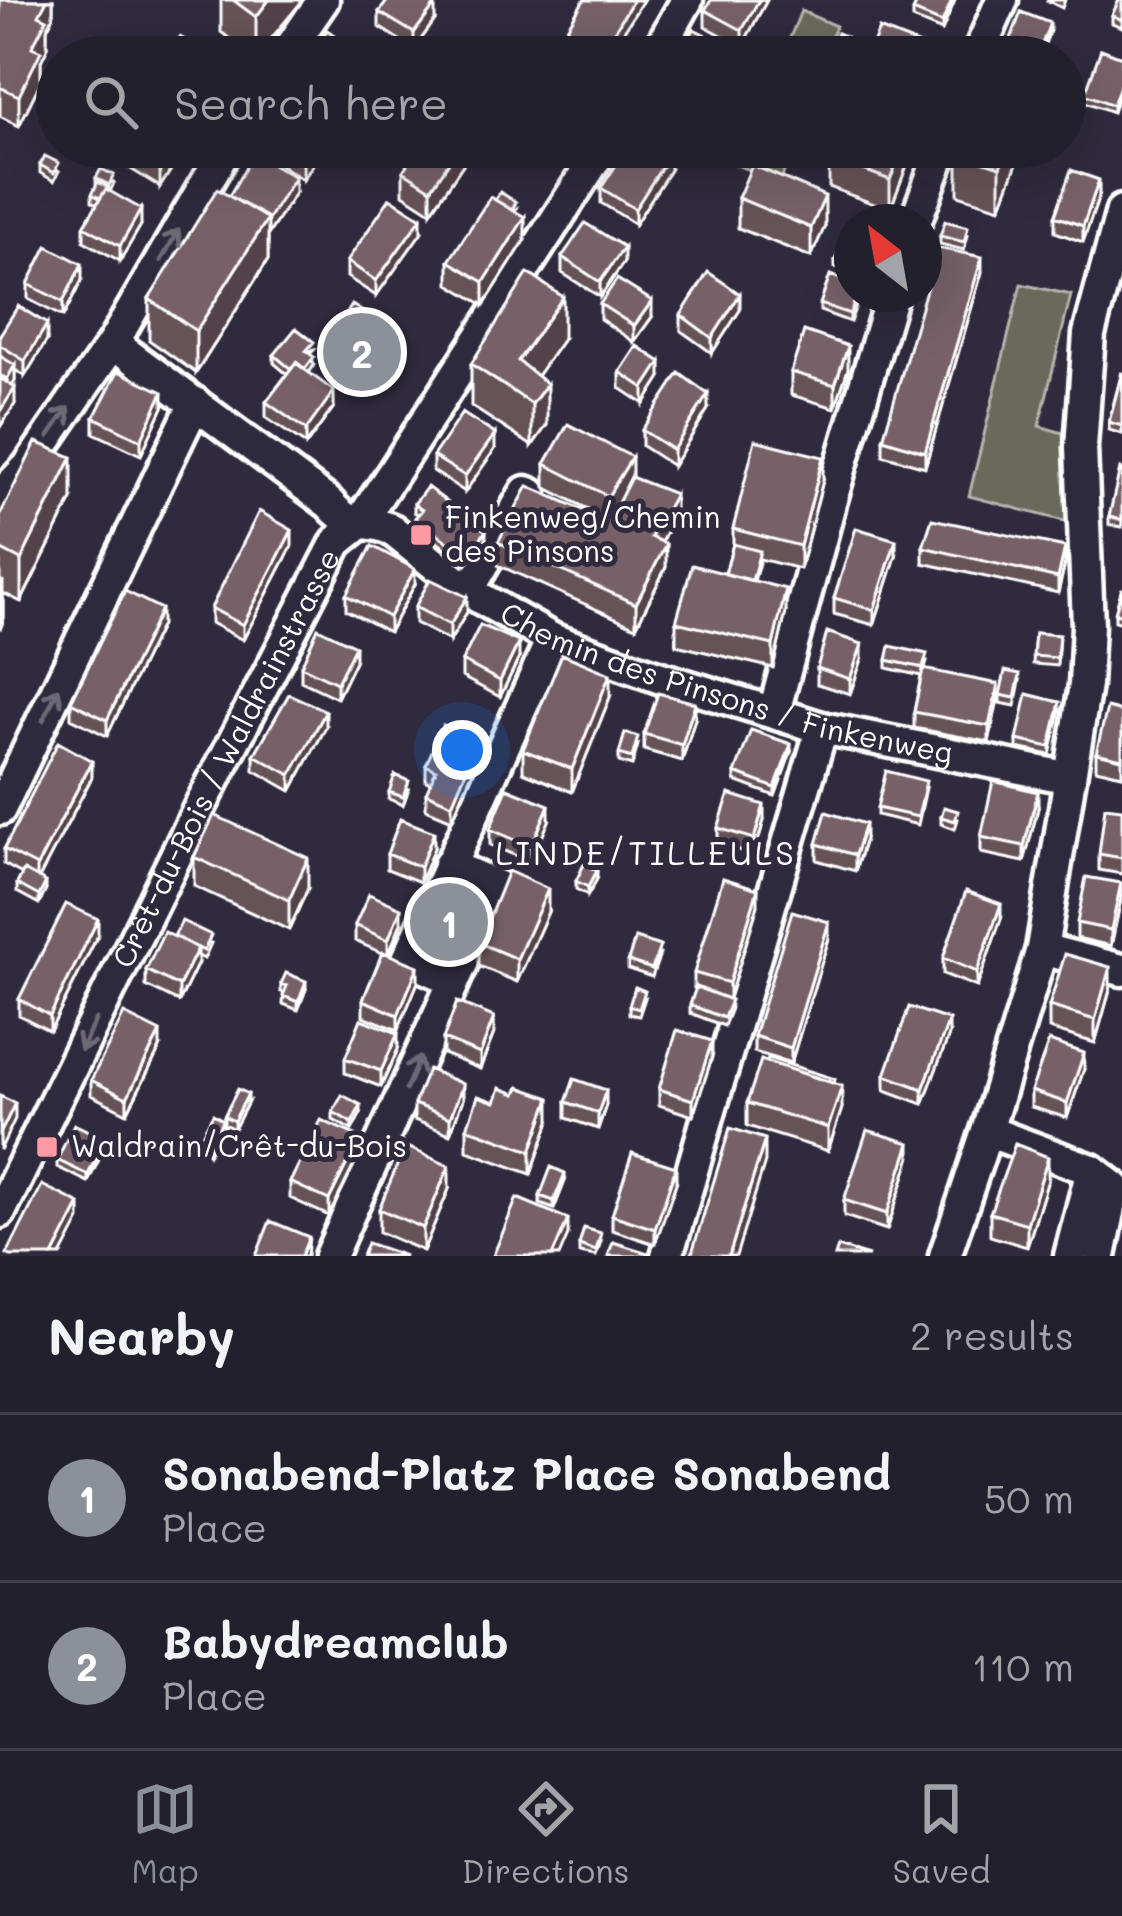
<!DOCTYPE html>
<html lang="en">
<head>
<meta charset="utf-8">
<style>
	body { margin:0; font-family:Mali,sans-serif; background:#2f2d3a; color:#f1f3f6 }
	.compass { position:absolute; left:834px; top:204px; width:108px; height:108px; border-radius:50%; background:#23202e; box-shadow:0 12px 48px #0002; rotate:329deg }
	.you { position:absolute; left:462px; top:750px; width:42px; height:42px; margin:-30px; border:9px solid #fff; border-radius:50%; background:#1a73e8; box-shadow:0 0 0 18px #1a73e833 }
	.badge { display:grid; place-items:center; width:78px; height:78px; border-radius:50%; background:#8c9099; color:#fff; font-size:39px; font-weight:700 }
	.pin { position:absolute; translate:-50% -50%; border:6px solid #fff; box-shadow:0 3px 12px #0006 }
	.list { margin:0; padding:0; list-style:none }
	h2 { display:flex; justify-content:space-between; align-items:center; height:156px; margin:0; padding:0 48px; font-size:51px }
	h2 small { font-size:39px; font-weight:400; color:#a3a3aa }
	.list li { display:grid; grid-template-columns:78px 1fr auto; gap:36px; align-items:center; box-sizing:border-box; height:168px; padding:0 48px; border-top:3px solid #403e4a }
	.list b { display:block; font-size:45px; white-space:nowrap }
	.list p { margin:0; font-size:39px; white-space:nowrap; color:#a3a3aa }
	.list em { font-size:39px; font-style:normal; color:#a3a3aa }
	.icon { flex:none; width:66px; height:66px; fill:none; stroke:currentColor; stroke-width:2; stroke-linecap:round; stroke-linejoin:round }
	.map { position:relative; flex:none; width:1122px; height:1256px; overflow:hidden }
	.search { position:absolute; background:#23202e; box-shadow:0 12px 48px #0002; left:36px; right:36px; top:36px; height:132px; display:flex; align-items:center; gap:30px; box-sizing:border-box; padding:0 42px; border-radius:66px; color:#a3a3aa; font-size:45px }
	.sheet { height:492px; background:#23202e }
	nav { display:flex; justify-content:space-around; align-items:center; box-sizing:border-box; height:168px; border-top:3px solid #403e4a; background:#23202e; font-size:33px; color:#a3a3aa }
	nav a { display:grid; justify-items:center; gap:6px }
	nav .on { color:#8c9099 }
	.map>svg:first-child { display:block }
	.green { fill:#696a5b; stroke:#b4b4ad; stroke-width:3 }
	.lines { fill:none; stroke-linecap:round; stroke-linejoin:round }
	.minor-casing { stroke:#fff; stroke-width:39 }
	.minor { stroke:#2f2a3d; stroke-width:30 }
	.wall { fill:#665359; stroke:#fff; stroke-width:3 }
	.shaded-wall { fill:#534348; stroke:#fff; stroke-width:3 }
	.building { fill:#776067; stroke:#fff; stroke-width:3 }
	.oneway { stroke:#6d6a77 }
	.poi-dot { fill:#ff9aa2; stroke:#2f2a3d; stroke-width:4.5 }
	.labels { text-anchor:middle; stroke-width:10; stroke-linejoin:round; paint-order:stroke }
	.poi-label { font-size:30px; fill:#fff; stroke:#2f2a3d; text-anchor:start }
	.street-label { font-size:30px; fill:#fff; stroke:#2f2a3d }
	.neighbourhood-label { font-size:33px; letter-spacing:3px; fill:#fff; stroke:#2f2a3d }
</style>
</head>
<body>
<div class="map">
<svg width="1122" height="1256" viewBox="0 0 1122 1256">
	<rect width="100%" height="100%" fill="#2f2a3d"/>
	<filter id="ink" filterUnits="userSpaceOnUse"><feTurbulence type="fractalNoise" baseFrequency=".00833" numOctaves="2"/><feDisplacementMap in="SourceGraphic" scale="24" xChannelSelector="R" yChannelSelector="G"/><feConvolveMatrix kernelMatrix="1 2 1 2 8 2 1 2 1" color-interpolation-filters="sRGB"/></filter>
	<g filter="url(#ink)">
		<path class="green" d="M801,11L836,26L823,57H782Z
			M743,147H794L780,182L736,165Z
			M1021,284L1071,295L1039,426L1063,433L1068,522L969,496Z"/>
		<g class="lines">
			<defs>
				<g id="minor">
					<path d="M284,57L323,0"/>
					<path d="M655,57L687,0"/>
					<path d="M977,57L1002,0"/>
					<path d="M915,222L943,147"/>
					<path id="s1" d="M113,343L329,503C356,534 364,516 392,530L468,591L552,639L658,677L822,728L1070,778"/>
					<path d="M0,496L28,467L113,343L227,147"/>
					<path d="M468,591L526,492L531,494"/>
					<path d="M774,712L830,503L892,294"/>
					<path d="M0,809L195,403"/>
					<path d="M1042,949L1122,970"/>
					<path d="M454,980L408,959L552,639"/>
					<path d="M987,1131L1092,1170L1070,1256"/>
					<path d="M1092,1170L1114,1187L1100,1256"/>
					<path id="s2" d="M0,1212L200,807L337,542L358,525L392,474L603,147"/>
					<path d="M330,1256L497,886L449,865"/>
					<path d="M667,1256L822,728"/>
					<path d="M945,1256L987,1131L1042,949L1085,685L1088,625L1081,447L1089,334L1122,211"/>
				</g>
			</defs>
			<use href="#minor" class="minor-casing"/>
			<use href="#minor" class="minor"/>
		</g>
		<path class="wall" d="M0,0H53V17L47,29V49L41,61V81L19,126L0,116Z
			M221,0H303L257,57H253L221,32Z
			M584,0H643L608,57H556V46Z
			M767,0L742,46L705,26V10Z
			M918,0H955L942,31L913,19V11Z
			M1046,0H1065L1062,8Z
			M1122,0V27L1112,23V15Z
			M379,12L435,20L414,49L379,27Z
			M1122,57L1113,112L1085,102V94Z
			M181,147V154L160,187L129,168V153Z
			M263,147H324L303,180L263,153Z
			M472,147V151L431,212L403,194V171Z
			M833,147H914L890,210L829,187V157Z
			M960,147H1023L1000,208L958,195V153Z
			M40,165L59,171L54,181L40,173Z
			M670,170L635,224L601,203V188Z
			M96,178L114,183L110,192L141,225L120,261L84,241V226L97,204L92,201V194L96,186Z
			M295,193L268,235V260L196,373L149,340V299L229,196Z
			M1099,196L1083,242L1055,232V216Z
			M738,198L825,226L811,257L738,228Z
			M516,209L515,212L525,240L484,305L449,284V261Z
			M852,228V273L835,267V260Z
			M421,233L376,296L347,277V261Z
			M968,235L964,250L940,244V236Z
			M562,257L624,262L600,297L562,273Z
			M982,272L925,467L883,455V439Z
			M82,280L63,317L28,299V284Z
			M860,294L850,322L820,311V304Z
			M600,304L652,317L634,342L600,319Z
			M740,310L712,353L681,331V315Z
			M0,335L47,340L25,376L15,370V381L12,386L15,404L0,427Z
			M563,339L537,376L547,425L532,446L471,406V364Z
			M329,341L395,348L371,384L329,357Z
			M314,350L310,354L314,365L309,373L334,407L306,445L266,418V402L287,374L274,363V355Z
			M848,369L835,408L791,395V372Z
			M620,372L661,377L644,404L620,388Z
			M1122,372V434L1109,430V422Z
			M163,407L141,455L94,433V417Z
			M708,409L673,466L642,446V430Z
			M495,449L465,492L433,471V456Z
			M545,464L632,478L675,517L661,542L666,567L636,627L498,565V542L609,521L620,500L608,519L545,487Z
			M1122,470V527L1109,525V517Z
			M823,480L800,569L760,559L754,581L786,612L773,668L676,645V622L725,574L733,544V529Z
			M72,499L21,602L3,593V622L0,629V515Z
			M414,504L486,539L467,564L415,526V518L418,514L414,512Z
			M292,546L243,640L211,623V608Z
			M923,547L1065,563L1058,593L923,563Z
			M896,556L874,625L834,614V598Z
			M415,584L389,632L346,610V595Z
			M1122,588V623L1115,621V613Z
			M415,607L467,612L450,641L415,623Z
			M161,625L107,736L71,718V702Z
			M1035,633L1059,635L1057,666L1033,664Z
			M519,658L500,697L462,677V661Z
			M862,659L850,694L817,684V668Z
			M887,660L927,662L925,669L998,699L989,742L914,728V712L921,676L887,668Z
			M355,661L337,698L301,681V666Z
			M1020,681L1015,706L1000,703V695Z
			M610,697L572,792L523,772V750Z
			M1060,710L1050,755L1017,748V740Z
			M1122,712V775L1096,769V753Z
			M695,719L682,761L644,750V734Z
			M326,727L291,791L254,770V755Z
			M638,745L632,766L619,762V754Z
			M791,752L775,796L735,781V773Z
			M479,756L452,820L426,809V793L431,783L426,781V765Z
			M92,777L39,878L46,890L39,904L17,892V884L22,874L4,864V849Z
			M926,788L918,825L877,815V808Z
			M409,789L403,805L389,799V792Z
			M1038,808L1024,862L981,853V837Z
			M1122,809V874L1099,870V854Z
			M941,817L958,819L955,829L941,824Z
			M764,820L754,855L718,844V828Z
			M549,821L531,862L490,845V829Z
			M865,839L855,871L817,860V844Z
			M434,848L420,882L387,869V854Z
			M194,857L308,888L289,930L194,886Z
			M597,879L588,895L576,889V881Z
			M1121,899L1111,946L1077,938V923Z
			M758,905L729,998L731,1008L724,1026L690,1013V1005L696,989L694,988V973Z
			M548,912L517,982L479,966V943Z
			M1001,919L977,987L943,974V958Z
			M401,923L388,954L418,982L398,1030L363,1016V1000L382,953L355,941V925Z
			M98,935L50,1031L19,1015V999Z
			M174,936L211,943L204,959L198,956V963L179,1002L146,986V970Z
			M829,938L791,1063L754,1052V1036Z
			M660,954L652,977L628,969V961Z
			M281,984L306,989L298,1010L283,1004L284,993L281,992Z
			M1110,990L1095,1043L1049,1029V1006Z
			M645,998L639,1016L629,1014V1006Z
			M494,1033L480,1069L443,1054V1039Z
			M949,1035L923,1104L885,1090V1075Z
			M160,1048L127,1113L91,1095V1080Z
			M398,1049L381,1087L345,1073V1058Z
			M712,1057L693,1116L659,1105V1089Z
			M1084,1069L1067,1118L1031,1107V1091Z
			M835,1083L842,1108L828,1151L747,1126V1103Z
			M463,1099L450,1134L414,1120V1104Z
			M248,1102L234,1129L224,1124V1116Z
			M566,1102L606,1105L598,1129L566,1118Z
			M333,1112L361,1113L352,1130L333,1120Z
			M550,1121L531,1174L467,1151V1128Z
			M223,1128L209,1153L199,1148V1140Z
			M105,1147L88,1182L57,1167V1160Z
			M360,1153L329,1216L290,1198V1182Z
			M910,1159L887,1230L844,1216V1200Z
			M1048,1180L1027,1247L990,1236V1213Z
			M565,1181L554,1209L540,1204V1196Z
			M676,1183L655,1244L612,1230V1215Z
			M449,1189L423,1251L379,1232V1209Z
			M601,1241L596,1256L579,1253V1245Z"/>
		<path class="shaded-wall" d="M45,0H53V17L47,29V49L41,61V81L19,126V96L32,47L39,15Z
			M269,0H303L256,57V17Z
			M633,0H643L608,57H599Z
			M759,0H767L742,46V30Z
			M952,0H955L942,31V23Z
			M435,5V20L414,49V33Z
			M1050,23V31L1040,57H1037Z
			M1122,80V87L1113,112V105Z
			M176,147H181V154L160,187V171Z
			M314,147H324L303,180V164Z
			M459,147H472V151L431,212V189Z
			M903,147H914L890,210V180Z
			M1007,147H1023L1000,208V167Z
			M670,154V170L635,224V209Z
			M295,177V193L268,235V219Z
			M1099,180V196L1083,242V226Z
			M825,196V226L811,257V228Z
			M141,209V225L120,261V246Z
			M525,217V240L484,305V282Z
			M268,218V260L196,373V331Z
			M421,218V233L376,296V281Z
			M624,247V262L600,297V282Z
			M982,257V272L925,467V452Z
			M82,264V280L63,317V302Z
			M740,294V310L712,353V338Z
			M857,294H860L850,322V314Z
			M563,297V339L522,397L518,361Z
			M652,301V317L634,342V326Z
			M47,324V340L25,376V361Z
			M395,332V348L371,384V369Z
			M848,346V369L835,408V385Z
			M661,362V377L644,404V388Z
			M15,365V381L7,394V379Z
			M547,384V425L532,446V404Z
			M15,388V404L0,427V411Z
			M334,391V407L306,445V430Z
			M163,392V407L141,455V440Z
			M708,394V409L673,466V450Z
			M495,434V449L465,492V476Z
			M72,457V499L21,602V560Z
			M632,457V480L608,519V496Z
			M823,457V480L800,569V546Z
			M675,494V517L651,560V537Z
			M292,530V546L243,640V625Z
			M486,531V539L467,564V556Z
			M896,540V556L874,625V610Z
			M666,544V567L636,627V604Z
			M1065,547V563L1058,593V578Z
			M415,569V584L389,632V617Z
			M3,580V622L0,629V587Z
			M786,589V612L773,668V645Z
			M467,597V612L450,641V625Z
			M161,609V625L107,736V720Z
			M519,642V658L500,697V681Z
			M862,644V659L850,694V679Z
			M355,646V661L337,698V683Z
			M610,674V697L572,792V769Z
			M998,684V699L989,742V726Z
			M695,703V719L682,761V745Z
			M326,711V727L291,791V775Z
			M479,740V756L452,820V804Z
			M791,744V752L775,796V788Z
			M92,761V777L37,882V866Z
			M1038,792V808L1024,862V846Z
			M549,805V821L531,862V847Z
			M764,805V820L754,855V839Z
			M865,824V839L855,871V855Z
			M434,832V848L420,882V867Z
			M308,858V888L289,930V900Z
			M597,871V879L588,895V887Z
			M46,882V890L39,904V896Z
			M1121,883V899L1111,946V930Z
			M548,889V912L517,982V959Z
			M758,889V905L729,998V983Z
			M1001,904V919L977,987V972Z
			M401,908V923L388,955V940Z
			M98,919V935L50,1031V1016Z
			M829,922V938L791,1063V1048Z
			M198,948V963L179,1002V986Z
			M418,966V982L398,1030V1015Z
			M1110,967V990L1095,1043V1020Z
			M306,981V989L298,1010V1002Z
			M494,1017V1033L480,1069V1054Z
			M949,1020V1035L923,1104V1089Z
			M160,1032V1048L127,1113V1098Z
			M398,1033V1049L381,1087V1071Z
			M712,1041V1057L693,1116V1100Z
			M1084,1053V1069L1067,1118V1103Z
			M463,1084V1099L450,1134V1118Z
			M842,1086V1108L828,1151V1128Z
			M606,1090V1105L598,1129V1113Z
			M248,1094V1102L234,1129V1121Z
			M550,1098V1121L531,1174V1151Z
			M15,1103V1119L0,1150V1134Z
			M361,1105V1113L352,1130V1123Z
			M223,1120V1128L209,1153V1145Z
			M360,1137V1153L329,1216V1200Z
			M105,1139V1147L88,1182V1175Z
			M765,1139V1162L736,1256H729Z
			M910,1143V1159L887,1230V1214Z
			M1048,1157V1180L1027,1247V1224Z
			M449,1166V1189L423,1251V1228Z
			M676,1167V1183L655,1244V1229Z
			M565,1173V1181L554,1209V1201Z
			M80,1204V1220L61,1256H53Z
			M568,1219V1235L559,1256H552Z
			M309,1237L307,1256H301Z"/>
		<path class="building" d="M0,0H47L39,15L47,19L32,47L41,51L19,96L0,87Z
			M233,0H269L256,17Z
			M388,0H428L435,5L414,33L379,12Z
			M584,0H633L599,57H572L556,46Z
			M711,0H759L742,30L705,10Z
			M918,0H952L942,23L913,11Z
			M1119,0H1122V20L1112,15Z
			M1021,12L1050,23L1037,57H1004Z
			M694,29L730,47L724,57H679Z
			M879,29L939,52L937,57H868Z
			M327,30L362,53L359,57H310Z
			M837,33L847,37L839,57H828Z
			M180,37L211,55L210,57H169Z
			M494,43L515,57H490L487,55Z
			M1101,49L1122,57V80L1113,105L1085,94Z
			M132,147H176L160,171L129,153Z
			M278,147H314L303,164Z
			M418,147H459L431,189L403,171Z
			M628,147H658L670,154L635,209L601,188Z
			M833,147H903L890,180L829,157Z
			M960,147H1007L1000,167L958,153Z
			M254,153L295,177L268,219L229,196Z
			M45,156L59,163L54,173L40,165Z
			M752,165L825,196L811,228L738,198Z
			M101,169L114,175L109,185L96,178Z
			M1071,170L1099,180L1083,226L1055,216Z
			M98,182L109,188L108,191L106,189L100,198L92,194Z
			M106,189L141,209L120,246L84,226Z
			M217,189L268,218L196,331L149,299Z
			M500,192L516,202L512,210L495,200Z
			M490,197L525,217L484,282L449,261Z
			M390,198L421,218L376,281L347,261Z
			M945,221L968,227L964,242L940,236Z
			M585,223L624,247L600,282L562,257Z
			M849,226L852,228V266L835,260Z
			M47,246L82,264L63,302L28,284Z
			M938,248L982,257L925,452L883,439Z
			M708,272L740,294L712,338L681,315Z
			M528,273L563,297L518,361L547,384L532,404L471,364Z
			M830,275L852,283V294H857L850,314L820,304Z
			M617,279L652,301L634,326L600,304Z
			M352,305L395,332L371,369L329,341Z
			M18,306L47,324L25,361L0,345V335Z
			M296,328L314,342L306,351L314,357L305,369L296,362L291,369L274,355Z
			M804,331L848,346L835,385L791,372Z
			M637,346L661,362L644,388L620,372Z
			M0,356L15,365L7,379L0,375Z
			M296,363L334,391L306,430L266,402Z
			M118,371L163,392L141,440L94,417Z
			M1122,372V426L1109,422Z
			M679,373L708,394L673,450L642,430Z
			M0,378L15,388L0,411Z
			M462,413L495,434L465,476L433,456Z
			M568,424L632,457L608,496L545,464Z
			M755,440L823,457L800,546L733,529Z
			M36,442L72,457L21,560L0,549V515Z
			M1120,469L1122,470V520L1109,517Z
			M631,477L675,494L651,537L666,544L636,604L498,542L528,486L609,521Z
			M427,487L486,531L467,556L415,518L422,510L414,504Z
			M259,511L292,530L243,625L211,608Z
			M932,519L1065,547L1058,578L923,547Z
			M856,528L896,540L874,610L834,598Z
			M733,544L760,551L752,581L725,574Z
			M372,546L415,569L389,617L346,595Z
			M692,565L786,589L773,645L676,622Z
			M430,579L467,597L450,625L415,607Z
			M1122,588V615L1115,613Z
			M125,591L161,609L107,720L71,702Z
			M480,625L519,642L500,681L462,661Z
			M318,628L355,646L337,683L301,666Z
			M827,632L862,644L850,679L817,668Z
			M1035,633L1059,635L1057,658L1033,656Z
			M890,646L927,654L923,668L887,660Z
			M562,654L610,674L572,769L523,750Z
			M923,669L998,684L989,726L914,712Z
			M1005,671L1020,674L1015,698L1000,695Z
			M658,693L695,703L682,745L644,734Z
			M289,694L326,711L291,775L254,755Z
			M1027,694L1060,702L1050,747L1017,740Z
			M1107,708L1122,712V759L1096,753Z
			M443,725L479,740L452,804L426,793L436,770L426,765Z
			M751,730L791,744L775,788L735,773Z
			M625,733L638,737L632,758L619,754Z
			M58,742L92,761L37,866L4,849Z
			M886,771L926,781L918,817L877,808Z
			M395,775L409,781L403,797L389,792Z
			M993,781L1038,792L1024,846L981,837Z
			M507,788L549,805L531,847L490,829Z
			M729,794L764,805L754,839L718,828Z
			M944,807L958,811L955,821L941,817Z
			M1105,807L1122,809V858L1099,854Z
			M826,812L865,824L855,855L817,844Z
			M214,815L308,858L289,900L194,857Z
			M400,819L434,832L420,867L387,854Z
			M584,864L597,871L588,887L576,881Z
			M24,870L46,882L39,896L17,884Z
			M508,871L548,889L517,959L479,943Z
			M1086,877L1121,883L1111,930L1077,923Z
			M723,878L758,889L729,983L694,973Z
			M966,891L1001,904L977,972L943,958Z
			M369,894L401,908L388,940L355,925Z
			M66,904L98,919L50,1016L19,999Z
			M792,911L829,922L791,1048L754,1036Z
			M182,921L211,935L204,951L174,936Z
			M164,932L198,948L179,986L146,970Z
			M635,938L660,946L652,969L628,961Z
			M383,952L418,966L398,1015L363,1000Z
			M1065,954L1110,967L1095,1020L1049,1006Z
			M286,973L306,981L298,1002L283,996L287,986L281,984Z
			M635,987L645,991L639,1009L629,1006Z
			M696,987L731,1000L724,1018L690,1005Z
			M457,1002L494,1017L480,1054L443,1039Z
			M909,1007L949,1020L923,1089L885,1075Z
			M124,1014L160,1032L127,1098L91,1080Z
			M361,1019L398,1033L381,1071L345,1058Z
			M677,1030L712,1041L693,1100L659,1089Z
			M1049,1041L1084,1053L1067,1103L1031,1091Z
			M768,1058L835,1079L834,1083L767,1062Z
			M761,1060L842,1086L828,1128L747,1103Z
			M428,1069L463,1084L450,1118L414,1104Z
			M574,1079L606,1090L598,1113L566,1102Z
			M519,1087L550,1098L531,1151L467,1128L478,1096L495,1102L500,1088L516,1094Z
			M238,1089L248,1094L234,1121L224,1116Z
			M342,1095L361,1105L352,1123L333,1112Z
			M0,1096L15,1103L0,1134Z
			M213,1114L223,1120L209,1145L199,1140Z
			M321,1120L360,1137L329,1200L290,1182Z
			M74,1124L105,1139L88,1175L57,1160Z
			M730,1128L765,1139L729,1256H691Z
			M867,1130L910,1143L887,1214L844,1200Z
			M1015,1144L1048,1157L1027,1224L990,1213Z
			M405,1146L449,1166L423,1228L379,1209Z
			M632,1153L676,1167L655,1229L612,1215Z
			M551,1167L565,1173L554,1201L540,1196Z
			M42,1185L80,1204L53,1256H11L7,1254Z
			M517,1198L568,1219L552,1256H493Z
			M270,1221L309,1237L301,1256H256Z
			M584,1228L601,1233L596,1251L579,1245Z
			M613,1242L648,1253L647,1256H608Z
			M367,1243L405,1256H362Z
			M838,1247L869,1256H835Z"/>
		<defs><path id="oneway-shaft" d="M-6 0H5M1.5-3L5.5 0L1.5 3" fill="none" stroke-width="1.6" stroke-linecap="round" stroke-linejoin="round" transform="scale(3)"/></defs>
		<g class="oneway">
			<use href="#oneway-shaft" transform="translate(170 245) rotate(-60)"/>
			<use href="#oneway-shaft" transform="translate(59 422) rotate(-55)"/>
			<use href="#oneway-shaft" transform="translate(51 704) rotate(-64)"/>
			<use href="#oneway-shaft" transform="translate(88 1035) rotate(116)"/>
			<use href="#oneway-shaft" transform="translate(413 1073) rotate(-66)"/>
		</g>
	</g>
	<g class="poi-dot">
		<rect x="409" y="523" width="24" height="24" rx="6"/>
		<rect x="35" y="1135" width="24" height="24" rx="6"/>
	</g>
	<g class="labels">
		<g class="poi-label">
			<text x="445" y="528">Finkenweg/Chemin<tspan x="445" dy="34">des Pinsons</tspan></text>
			<text x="71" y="1157">Waldrain/Crêt-du-Bois</text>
		</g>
		<g class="street-label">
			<text dy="10" stroke="none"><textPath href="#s1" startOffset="714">Chemin des Pinsons / Finkenweg</textPath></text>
			<text dy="10" stroke="none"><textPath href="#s2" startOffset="507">Crêt-du-Bois / Waldrainstrasse</textPath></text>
		</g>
		<g class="neighbourhood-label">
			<text x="646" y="865">LINDE/TILLEULS</text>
		</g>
	</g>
</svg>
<svg class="compass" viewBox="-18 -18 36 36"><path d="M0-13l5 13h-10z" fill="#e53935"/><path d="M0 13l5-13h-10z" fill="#a3a3aa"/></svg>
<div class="you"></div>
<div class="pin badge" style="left:449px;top:922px">1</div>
<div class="pin badge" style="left:362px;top:352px">2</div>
<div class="search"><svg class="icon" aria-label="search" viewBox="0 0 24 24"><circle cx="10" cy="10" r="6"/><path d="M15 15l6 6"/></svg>Search here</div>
</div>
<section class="sheet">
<h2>Nearby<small>2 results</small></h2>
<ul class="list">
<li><span class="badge">1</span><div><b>Sonabend-Platz Place Sonabend</b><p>Place</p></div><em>50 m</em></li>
<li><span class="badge">2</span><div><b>Babydreamclub</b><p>Place</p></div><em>110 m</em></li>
</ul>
</section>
<nav>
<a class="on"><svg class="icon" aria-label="map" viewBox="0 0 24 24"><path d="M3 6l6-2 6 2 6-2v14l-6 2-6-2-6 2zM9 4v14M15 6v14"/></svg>Map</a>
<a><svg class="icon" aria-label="directions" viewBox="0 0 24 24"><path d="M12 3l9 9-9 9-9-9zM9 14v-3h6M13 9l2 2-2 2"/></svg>Directions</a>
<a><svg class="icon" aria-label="saved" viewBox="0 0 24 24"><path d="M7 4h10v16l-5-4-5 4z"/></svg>Saved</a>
</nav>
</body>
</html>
